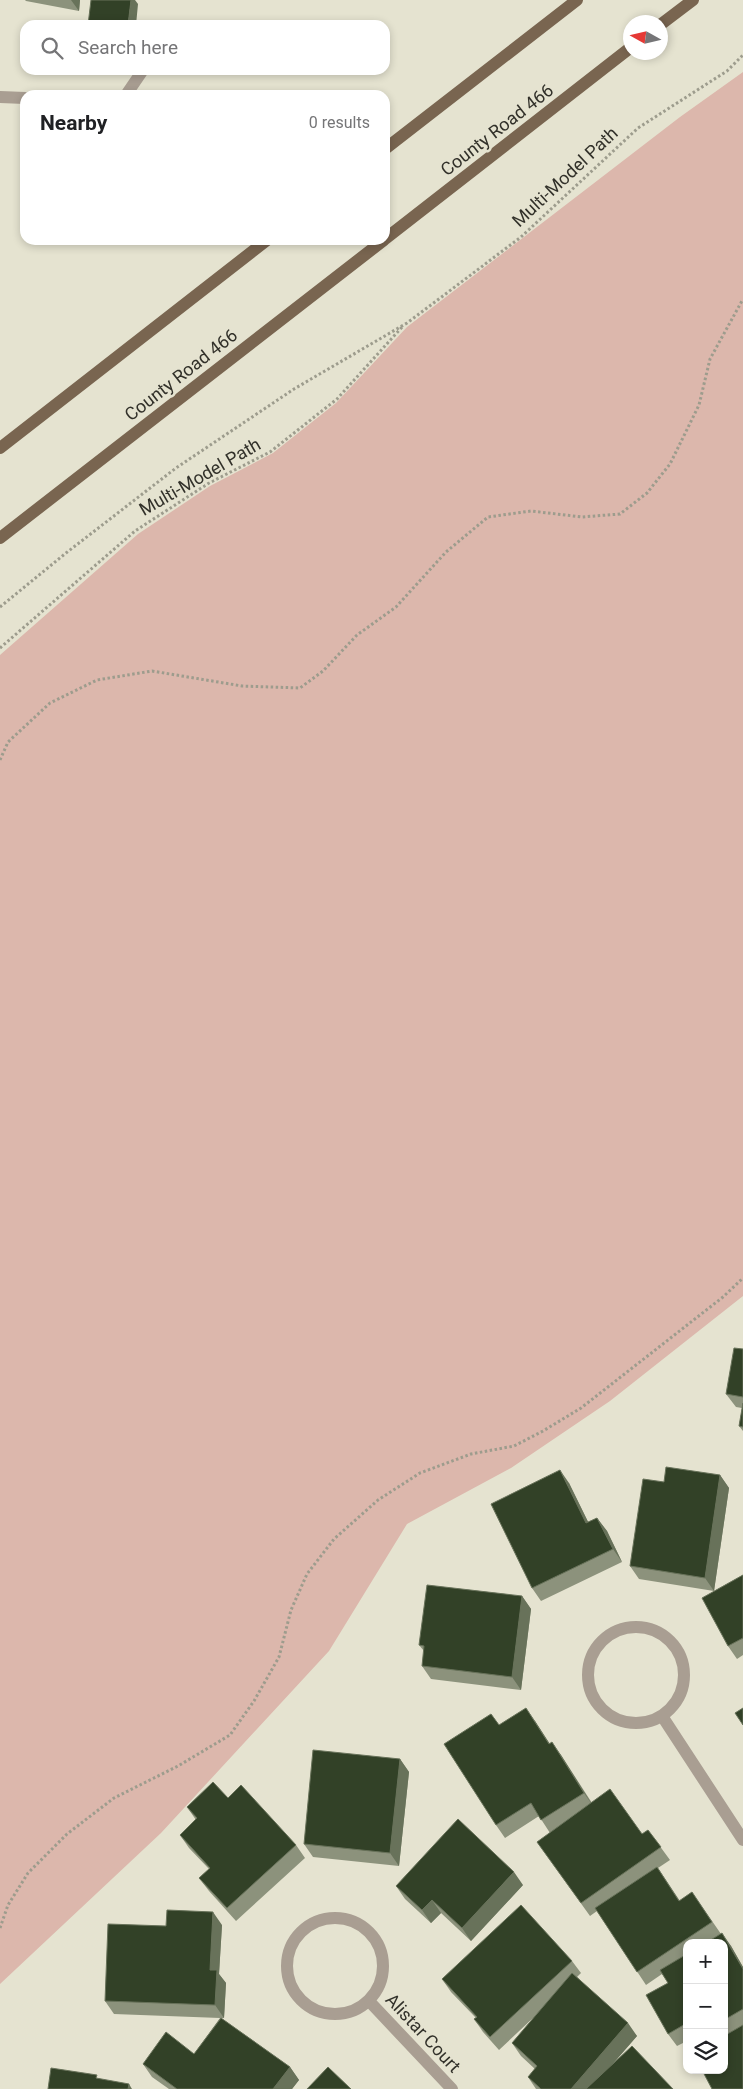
<!DOCTYPE html>
<html lang="en">
<head>
<meta charset="utf-8">
<style>
	body { margin:0; font-family:Roboto,sans-serif; background:#f6f6f6; color:#202124 }
	.controls { position:absolute; right:15px; bottom:15px; display:grid; overflow:hidden; border-radius:10px; box-shadow:0 2px 8px #0003 }
	.controls button { width:45px; height:45px; display:grid; place-items:center; padding:0; border:0; border-bottom:1px solid #e0e0e0; background:#fff; color:#202124; font:25px sans-serif }
	.compass { position:absolute; left:623px; top:15px; width:45px; height:45px; border-radius:50%; background:#fff; box-shadow:0 2px 8px #0003; rotate:278deg }
	.list { margin:0; padding:0; list-style:none }
	h2 { display:flex; justify-content:space-between; align-items:center; height:65px; margin:0; padding:0 20px; font-size:21px }
	h2 small { font-size:16px; font-weight:400; color:#757577 }
	.icon { flex:none; width:28px; height:28px; fill:none; stroke:currentColor; stroke-width:2; stroke-linecap:round; stroke-linejoin:round }
	.map { position:relative; flex:none; width:743px; height:2089px; overflow:hidden }
	.search { position:absolute; background:#fff; box-shadow:0 2px 8px #0003; left:20px; top:20px; width:370px; height:55px; display:flex; align-items:center; gap:12px; box-sizing:border-box; padding:0 18px; border-radius:15px; color:#757577; font-size:19px }
	.panel { position:absolute; background:#fff; box-shadow:0 2px 8px #0003; left:20px; top:90px; width:370px; height:155px; border-radius:15px }
	.map>svg:first-child { display:block }
	.green { fill:#dcb7ac }
	.lines { fill:none; stroke-linecap:round; stroke-linejoin:round }
	.path { stroke:#9d9c8d; stroke-width:3; stroke-dasharray:2.5 2.5; stroke-linecap:butt }
	.minor { stroke:#a99e92; stroke-width:12 }
	.major { stroke:#796550; stroke-width:12 }
	.wall { fill:#8c927c }
	.shaded-wall { fill:#68725a }
	.building { fill:#324127; stroke:#68725a }
	.labels { text-anchor:middle; stroke-width:5; stroke-linejoin:round; paint-order:stroke }
	.street-label { font-size:18px; fill:#32312a; stroke:#e5e3d0 }
</style>
</head>
<body>
<div class="map">
<svg width="743" height="2089" viewBox="0 0 743 2089">
	<rect width="100%" height="100%" fill="#e5e3d0"/>
	<path class="green" d="M743,72V1296L610,1401L511,1468L407,1524L329,1651L161,1833L0,1984V655L138,534L210,486L273,453L336,403L407,327L680,117Z"/>
	<g class="lines">
		<path class="path" d="M0,607L66,553L176,468L294,389L407,323L521,237L638,128L727,71L743,55
			M0,648L135,531L209,483L270,452L337,399L403,326
			M0,760L8,742L50,703L97,680L152,671L242,686L300,688L323,671L357,635L396,607L446,552L488,517L531,511L582,517L620,514L647,493L670,464L699,405L710,359L743,299
			M0,1928L8,1905L28,1873L67,1834L114,1798L178,1766L230,1735L254,1701L279,1657L291,1610L307,1574L334,1539L378,1500L420,1473L471,1454L514,1446L543,1431L581,1408L723,1297L743,1278"/>
		<path class="minor" d="M126,95L143,70
			M0,97L25,98
			M588 1675a48 48 0 1 1 96 0a48 48 0 1 1-96 0Z
			M662,1716L743,1840
			M287 1966a48 48 0 1 1 96 0a48 48 0 1 1-96 0Z
			M369,2001L452,2089"/>
		<path class="major" d="M660,25L693,0
			M385,149L577,0
			M385,239L630,48
			M0,448L267,240
			M0,538L384,240"/>
	</g>
	<path class="wall" d="M25,0H80L79,11L26,1Z
		M743,1349V1431L739,1426L742,1408L736,1407L726,1394Z
		M720,1475L729,1488L714,1591L743,1575V1655L737,1659L728,1646L714,1591L639,1579L630,1566L664,1482Z
		M569,1483L588,1522L597,1518L607,1531L622,1562L541,1601L532,1588Z
		M522,1596L531,1609L521,1690L431,1679L422,1666L424,1651L419,1645Z
		M491,1714L499,1725L535,1721L550,1744L561,1755L592,1803L642,1834L648,1830L670,1860L658,1868L680,1901L692,1892L721,1934L731,1946L743,1967V2089L724,2070V1943H687V2041L677,2046L668,2034V1983L662,1974L646,1985L597,1911L590,1916L537,1842L550,1833L539,1816L505,1838L496,1825Z
		M400,1759L409,1772L399,1866L313,1857L304,1844Z
		M228,1798L296,1845L305,1858L236,1921L209,1891L199,1878L209,1869L189,1848L180,1835L196,1820L187,1807Z
		M523,1885L471,1941L441,1913L431,1923L405,1899L396,1886Z
		M222,1925L219,1974L226,1983L224,2018H221L290,2067L299,2080L292,2089H169L152,2077L143,2064L194,2054L220,2018L114,2014L105,2001L166,1926Z
		M572,1961L581,1973L577,1977L637,2036L611,2066L673,2089H536L528,2077L535,2069L521,2056L512,2043L534,2017L499,2050L483,2032L474,2019L476,2018L451,1992L442,1979Z"/>
	<path class="shaded-wall" d="M71,0H80L79,11Z
		M131,0H135L138,4L136,25H128Z
		M560,1470L569,1483L595,1536L586,1523Z
		M720,1475L729,1488L714,1591L705,1578Z
		M597,1518L607,1531L622,1562L613,1549Z
		M522,1596L531,1609L521,1690L512,1677Z
		M526,1708L535,1721L558,1757L549,1744Z
		M552,1742L561,1755L593,1806L584,1793Z
		M400,1759L409,1772L399,1866L390,1853Z
		M514,1872L523,1885L471,1941L462,1928Z
		M432,1900L441,1913L431,1923L422,1910Z
		M213,1912L222,1925L219,1974L226,1983L224,2018L215,2005L210,1970Z
		M722,1933L731,1946L743,1967V1969Z
		M628,2023L637,2036L591,2089H571Z
		M290,2067L299,2080L292,2089H273Z
		M129,2084L132,2089H128Z"/>
	<path class="building" d="M91,0H131L128,25H88Z
		M734,1348L743,1349V1397L726,1394Z
		M743,1403V1427L739,1426Z
		M666,1467L720,1475L705,1578L630,1566L643,1479L664,1482Z
		M560,1470L586,1523L597,1518L613,1549L532,1588L491,1504Z
		M743,1575V1638L728,1646L702,1598Z
		M427,1585L522,1596L512,1677L422,1666L424,1646L419,1645Z
		M526,1708L549,1744L552,1742L584,1793L541,1820L531,1803L496,1825L444,1744L491,1714L499,1725Z
		M743,1708V1725L735,1713Z
		M313,1750L400,1759L390,1853L304,1844Z
		M213,1782L228,1798L241,1785L296,1845L227,1908L199,1878L210,1868L180,1835L197,1818L187,1807Z
		M610,1789L642,1834L648,1830L661,1847L581,1903L537,1842Z
		M458,1819L514,1872L462,1928L432,1900L422,1910L396,1886Z
		M657,1867L679,1901L692,1892L712,1922L637,1972L595,1908Z
		M521,1905L572,1961L490,2037L474,2019L477,2017L442,1979Z
		M167,1910L213,1912L210,1970H217L215,2005L105,2001L108,1924L166,1926Z
		M722,1933L743,1969V2009L724,2020V1943H706Z
		M687,1954V2023L668,2034L646,1995L668,1983L660,1970Z
		M572,1973L628,2023L571,2089H541L528,2077L537,2066L512,2043Z
		M221,2018L290,2067L273,2089H177L143,2064L166,2032L194,2054Z
		M743,2025V2089H712L702,2070H724V2036Z
		M632,2046L673,2089H586Z
		M328,2067L351,2089H307Z
		M51,2068L97,2075L96,2078L129,2084L128,2089H48Z"/>
	<g class="labels">
		<g class="street-label">
			<text transform="translate(497 130) rotate(-38)" y="6">County Road 466</text>
			<text transform="translate(565 177) rotate(-43)" y="6">Multi-Model Path</text>
			<text transform="translate(181 375) rotate(-38)" y="6">County Road 466</text>
			<text transform="translate(200 477) rotate(-30)" y="6">Multi-Model Path</text>
			<text transform="translate(423 2033) rotate(47)" y="6">Alistar Court</text>
		</g>
	</g>
</svg>
<div class="controls">
<button>+</button>
<button>−</button>
<button><svg class="icon" aria-label="layers" viewBox="0 0 24 24"><path d="M12 4l9 5-9 5-9-5zM3 14l9 5 9-5"/></svg></button>
</div>
<svg class="compass" viewBox="-18 -18 36 36"><path d="M0-13l5 13h-10z" fill="#e53935"/><path d="M0 13l5-13h-10z" fill="#757577"/></svg>
<div class="search"><svg class="icon" aria-label="search" viewBox="0 0 24 24"><circle cx="10" cy="10" r="6"/><path d="M15 15l6 6"/></svg>Search here</div>
<section class="panel">
<h2>Nearby<small>0 results</small></h2>
<ul class="list">
</ul>
</section>
</div>
</body>
</html>
